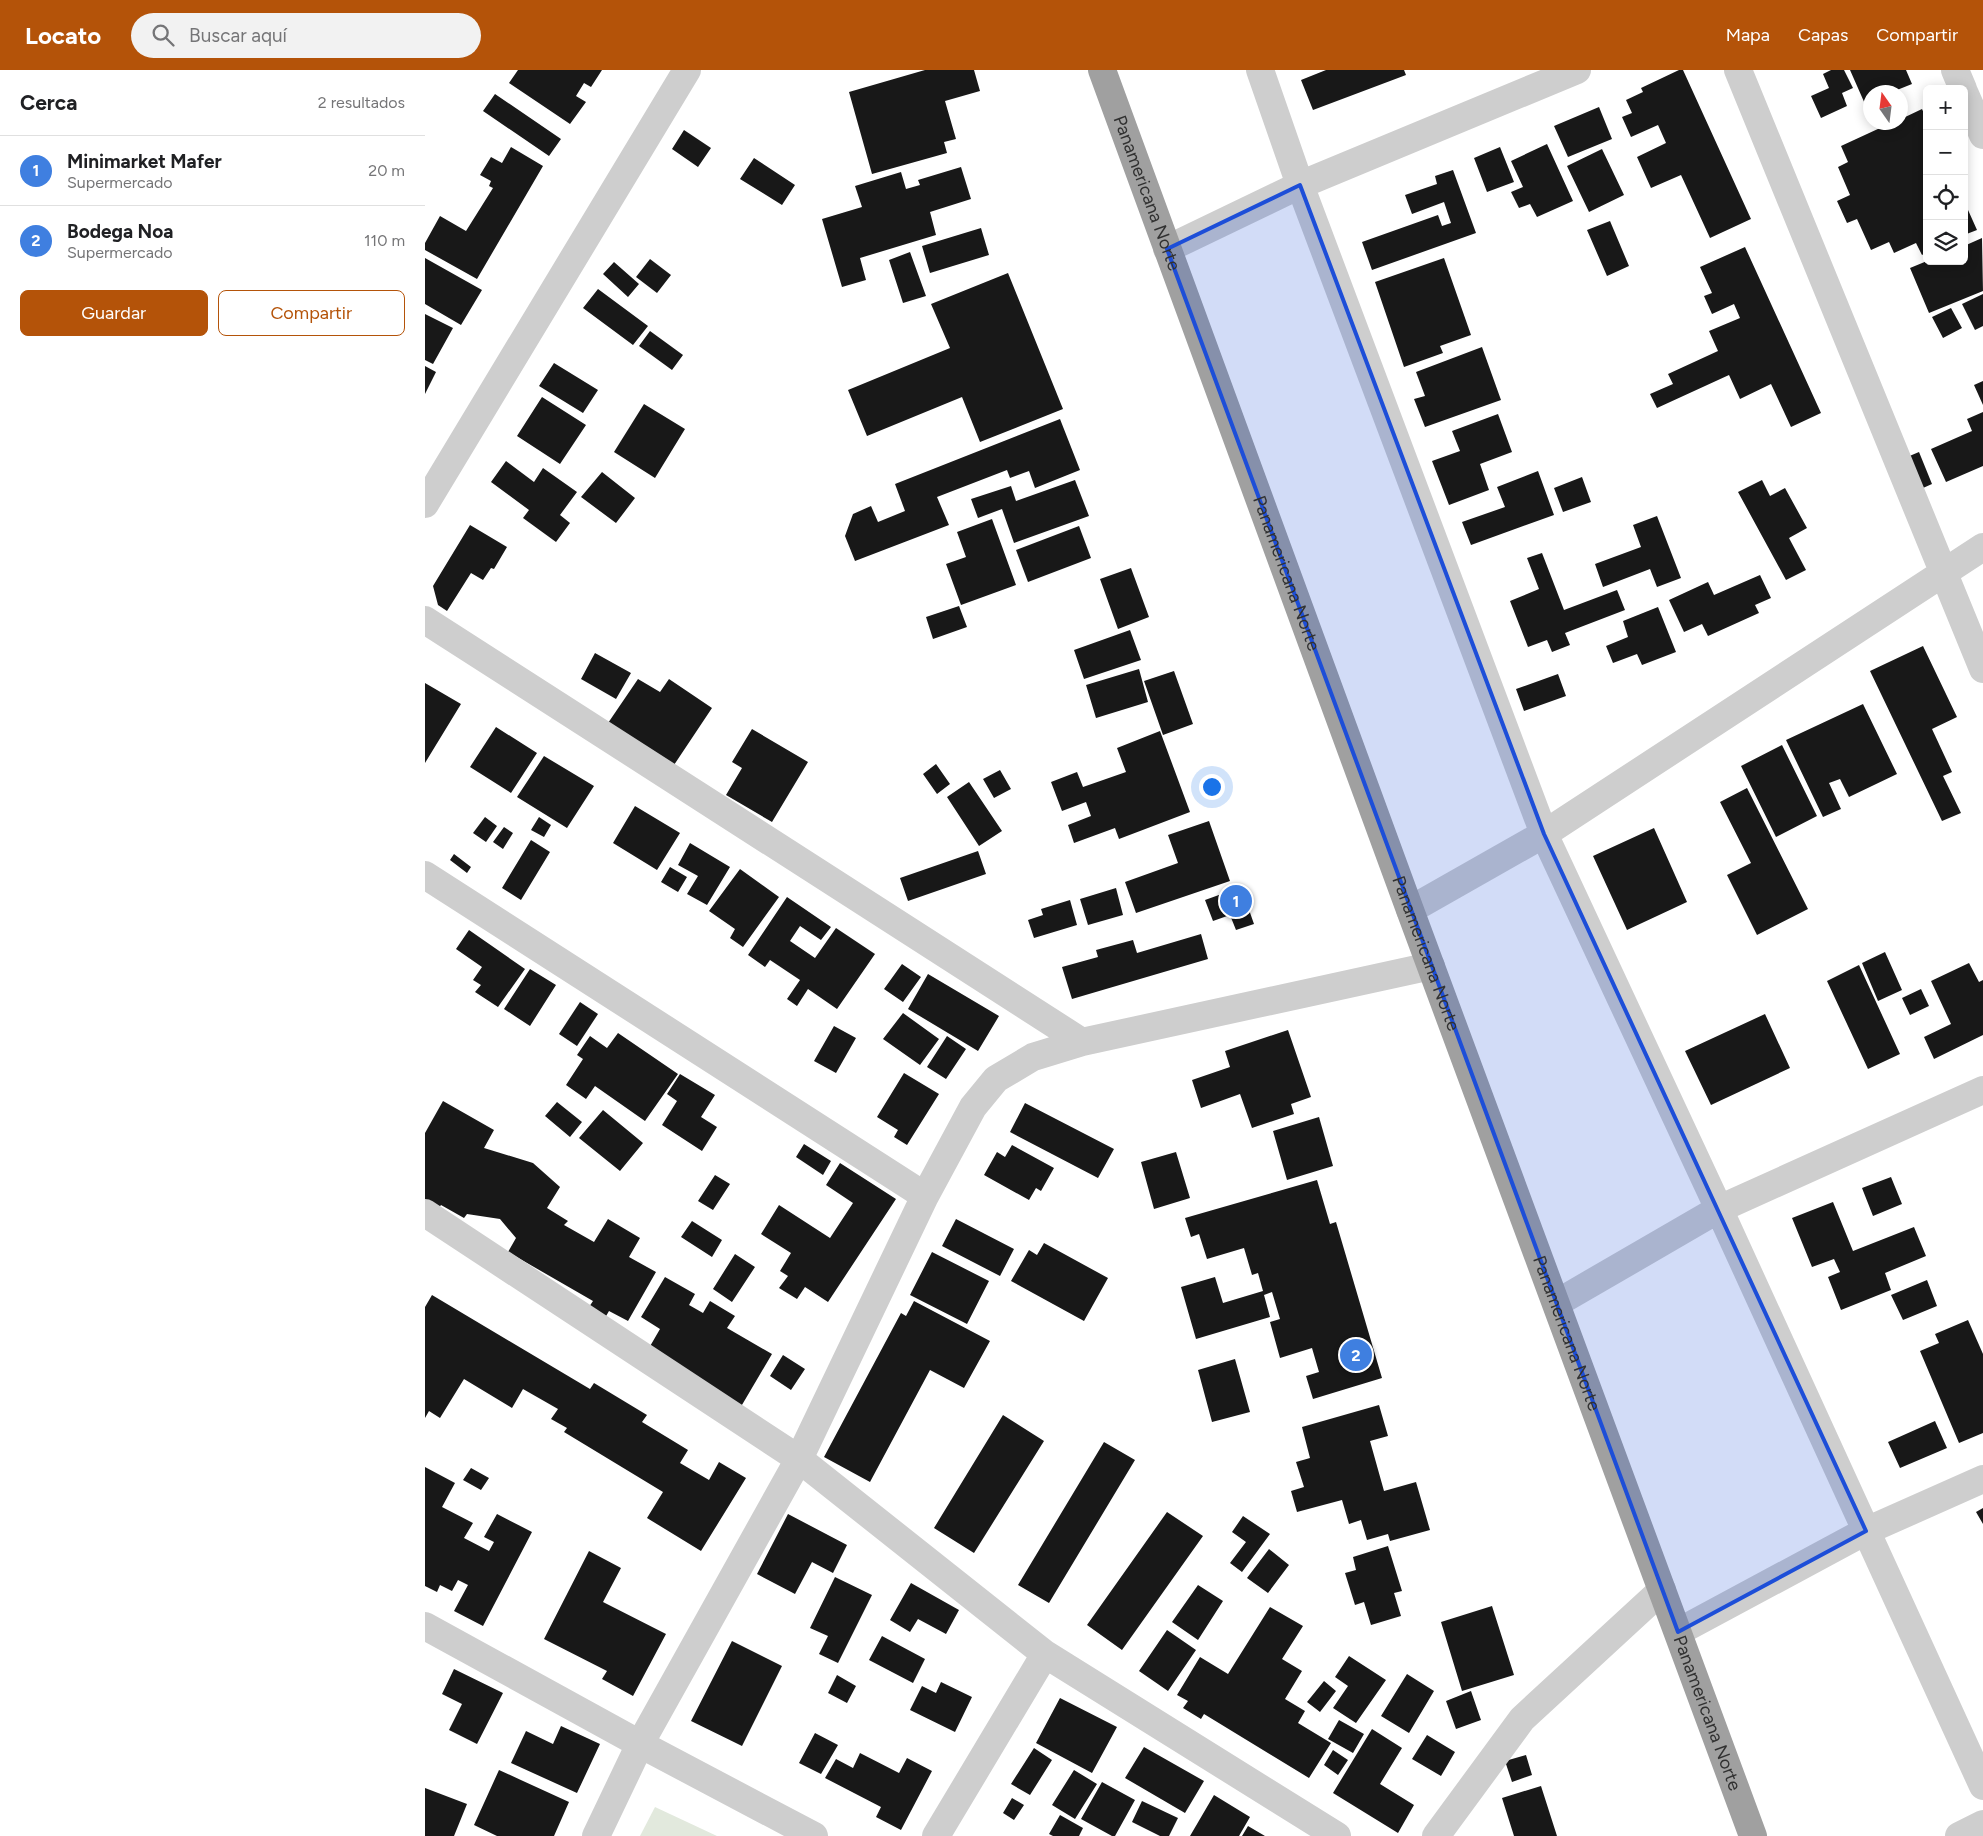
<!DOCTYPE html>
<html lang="es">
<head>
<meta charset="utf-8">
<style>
	body { margin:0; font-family:Figtree,sans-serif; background:#f2f2f2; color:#202124 }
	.controls { position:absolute; right:15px; top:15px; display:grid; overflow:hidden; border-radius:8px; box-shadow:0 2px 12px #0003 }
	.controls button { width:45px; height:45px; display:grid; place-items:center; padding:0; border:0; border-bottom:1px solid #e0e0e0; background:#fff; color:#202124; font:25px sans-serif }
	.compass { position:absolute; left:1438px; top:15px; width:45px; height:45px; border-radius:50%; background:#fff; box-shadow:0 2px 12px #0003; rotate:346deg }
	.you { position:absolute; left:786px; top:716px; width:18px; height:18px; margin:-12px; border:4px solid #fff; border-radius:50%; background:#1a73e8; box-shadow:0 0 0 8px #1a73e833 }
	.badge { display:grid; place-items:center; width:32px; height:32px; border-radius:50%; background:#b45309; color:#fff; font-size:16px; font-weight:700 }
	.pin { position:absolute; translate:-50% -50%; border:2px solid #fff; box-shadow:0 1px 5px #0006 }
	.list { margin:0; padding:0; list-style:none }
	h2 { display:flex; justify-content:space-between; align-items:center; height:65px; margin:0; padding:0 20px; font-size:21px }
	h2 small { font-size:16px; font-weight:400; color:#757577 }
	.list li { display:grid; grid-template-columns:32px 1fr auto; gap:15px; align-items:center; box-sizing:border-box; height:70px; padding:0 20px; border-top:1px solid #e0e0e0 }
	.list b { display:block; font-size:19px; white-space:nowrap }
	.list p { margin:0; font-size:16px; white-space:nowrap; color:#757577 }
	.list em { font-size:16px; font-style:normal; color:#757577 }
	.actions { display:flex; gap:10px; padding:15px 20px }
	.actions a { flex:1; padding:11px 0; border:1px solid #b45309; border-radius:8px; text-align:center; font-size:18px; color:#b45309 }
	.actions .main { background:#b45309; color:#fff }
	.icon { flex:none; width:28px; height:28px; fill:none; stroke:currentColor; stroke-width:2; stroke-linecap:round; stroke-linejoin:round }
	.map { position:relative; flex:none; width:1558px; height:1766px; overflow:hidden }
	header { display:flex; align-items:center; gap:30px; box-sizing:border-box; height:70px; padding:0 25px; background:#b45309; color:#fff }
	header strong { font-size:24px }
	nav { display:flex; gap:28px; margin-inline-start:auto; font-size:18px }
	.search { width:350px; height:45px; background:#f2f2f2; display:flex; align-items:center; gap:12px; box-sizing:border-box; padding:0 18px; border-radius:28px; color:#757577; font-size:19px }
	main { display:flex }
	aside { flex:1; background:#fff }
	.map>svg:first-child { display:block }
	.green { fill:#e2e9dd }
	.building { fill:#181818 }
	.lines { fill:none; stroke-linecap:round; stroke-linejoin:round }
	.minor { stroke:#cecece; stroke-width:28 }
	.trunk { stroke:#a0a0a0; stroke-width:28 }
	.marked { fill:#1d4ed8; fill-opacity:0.2; stroke:#1d4ed8; stroke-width:4; stroke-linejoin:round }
	.labels { text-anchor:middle; stroke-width:5; stroke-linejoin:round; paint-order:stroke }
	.street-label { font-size:18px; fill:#313131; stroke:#fff }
</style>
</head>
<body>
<header>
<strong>Locato</strong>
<div class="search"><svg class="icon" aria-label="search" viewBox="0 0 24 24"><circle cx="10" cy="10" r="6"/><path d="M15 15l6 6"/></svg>Buscar aquí</div>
<nav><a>Mapa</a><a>Capas</a><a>Compartir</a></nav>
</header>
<main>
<aside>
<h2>Cerca<small>2 resultados</small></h2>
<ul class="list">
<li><span class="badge" style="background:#3f7fe0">1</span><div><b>Minimarket Mafer</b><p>Supermercado</p></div><em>20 m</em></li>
<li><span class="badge" style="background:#3f7fe0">2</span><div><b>Bodega Noa</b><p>Supermercado</p></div><em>110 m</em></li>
</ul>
<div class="actions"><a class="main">Guardar</a><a>Compartir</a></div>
</aside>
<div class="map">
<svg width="1558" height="1766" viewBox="0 0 1558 1766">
	<rect width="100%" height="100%" fill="#fff"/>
	<path class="green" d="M230,1737L292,1766H215Z"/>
	<path class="building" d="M93,0H177L166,17L159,13L151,26L161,32L145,54L84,13Z
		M500,0H549L555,21L520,31L531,69L519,72L522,83L447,104L424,22Z
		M901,0H979L981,5L888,40L876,10Z
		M1254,0H1258L1326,149L1285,168L1256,105L1226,118L1212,87L1241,73L1233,55L1206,67L1197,47L1207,43L1201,30L1218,22L1216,18Z
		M1406,0H1419L1428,18L1417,23L1422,36L1396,48L1386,26L1404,18L1398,4Z
		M1425,0H1481L1487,14L1467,22H1446V32L1440,34Z
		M70,24L136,69L124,86L58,41Z
		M1174,37L1187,69L1143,87L1129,56Z
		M1497,39L1502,50V182L1497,185L1491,173L1469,183L1464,172L1446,180L1432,149L1422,153L1412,131L1425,125L1413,97L1423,92L1416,76L1468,52H1476V49Z
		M259,60L286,78L273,97L247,79Z
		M1122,74L1148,131L1112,147L1105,134L1094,138L1086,122L1098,117L1086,91Z
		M86,77L118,96L52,209L0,180V173L15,146L41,161L68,118L64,116L66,111L55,105L66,87L77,93Z
		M1075,77L1089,112L1062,122L1049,88Z
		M1177,79L1199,125L1164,142L1142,96Z
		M329,88L370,115L357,135L315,109Z
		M536,97L546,129L505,142L511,165L435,188L441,210L417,217L397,149L437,137L430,116L476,102L481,119L495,115L493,110Z
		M1028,100L1051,163L947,200L937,172L1013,145L1017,156L1026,153L1019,132L987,144L980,125L1012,114L1010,106Z
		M1539,131L1552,160L1539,165Z
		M1185,151L1204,196L1182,206L1162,160Z
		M556,158L564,185L505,203L497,176Z
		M1557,168L1558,221L1504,243L1485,198L1502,191H1539V176Z
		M1320,177L1396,343L1366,357L1346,314L1315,329L1304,305L1232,338L1225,324L1248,314L1243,304L1293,281L1284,261L1315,248L1309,234L1287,244L1279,226L1287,223L1275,197Z
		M485,182L501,226L478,233L464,190Z
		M0,188L57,220L36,255L0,234Z
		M1019,188L1046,265L1015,276L1018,283L979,297L950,212Z
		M225,189L246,205L232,223L211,207Z
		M189,192L214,214L203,227L178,204Z
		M583,203L638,339L555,372L537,327L442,366L423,320L525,278L506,234Z
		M173,219L223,256L208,275L158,238Z
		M1558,224V256L1550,260L1537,234Z
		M1526,238L1537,258L1518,268L1507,247Z
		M0,244L28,258L8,294L0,290Z
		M225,261L258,285L247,300L214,276Z
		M1057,277L1076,330L1000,357L989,329L1000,326L991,302Z
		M129,293L173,320L158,343L114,316Z
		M0,296L11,302L0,324Z
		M1558,311V335L1549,315Z
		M117,327L161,355L135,394L92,366Z
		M219,334L260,359L230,408L189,382Z
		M1558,342V396L1521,412L1506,379L1547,361L1542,349Z
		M1073,344L1087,382L1055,394L1064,420L1024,435L1007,391L1035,381L1027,361Z
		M635,349L655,400L610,418L604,401L585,408L582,400L512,427L524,455L430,491L420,466L428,444L446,436L453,452L480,441L470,414Z
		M1494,382L1507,414L1489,422L1475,390Z
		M81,391L109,412L118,398L152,422L135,445L145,453L131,472L98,448L104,440L66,412Z
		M1113,401L1129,445L1046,475L1037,452L1080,437L1072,417Z
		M177,402L210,428L191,453L156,427Z
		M1157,407L1166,432L1138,442L1129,418Z
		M650,410L664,446L589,473L577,439L553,448L546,429L586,416L591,431Z
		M1337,410L1345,426L1360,418L1382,458L1364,468L1381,500L1361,510L1313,422Z
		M1232,446L1256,508L1232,517L1225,499L1178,517L1170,494L1216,477L1208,455Z
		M567,449L591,515L536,535L521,494L541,487L532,462Z
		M45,455L82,477L69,499L66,498L58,510L46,503L22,541L13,535L8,516Z
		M654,456L666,488L603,512L591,480Z
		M1117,483L1139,540L1192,520L1200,540L1140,563L1145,575L1127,582L1122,570L1103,577L1085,531L1114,519L1102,488Z
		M706,498L724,547L693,559L675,509Z
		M1335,505L1346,528L1330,535L1334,543L1283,566L1277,554L1259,562L1244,530L1283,512L1289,525Z
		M534,536L542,557L508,569L501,547Z
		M1233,537L1251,582L1217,595L1212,584L1188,593L1181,576L1203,567L1198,551Z
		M705,560L716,590L659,609L649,580Z
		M1498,576L1532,647L1507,659L1527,702L1518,706L1536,743L1517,751L1445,601Z
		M170,583L206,603L191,629L156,609Z
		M714,599L723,632L671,648L661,615Z
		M749,601L768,654L738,665L719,611Z
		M1133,604L1141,626L1099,641L1091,619Z
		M213,609L235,622L244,609L287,638L247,698L181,656Z
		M0,613L36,634L0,693Z
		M1438,634L1472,704L1424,727L1415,709L1404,713L1416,739L1398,747L1361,670Z
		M71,657L112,683L86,723L45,697Z
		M327,659L383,692L347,752L301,725L317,698L307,692Z
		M735,661L765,742L694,769L690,758L649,773L643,755L666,746L661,732L637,741L626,712L652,702L658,717L701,702L692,678Z
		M1357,675L1392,746L1351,767L1316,696Z
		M119,686L169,716L142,758L92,727Z
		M511,694L525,714L512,724L498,704Z
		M575,700L586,719L569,728L558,709Z
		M544,712L577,761L554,776L522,727Z
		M1322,718L1383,839L1332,865L1302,805L1326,793L1295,732Z
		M210,736L255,763L232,800L188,773Z
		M60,747L72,756L61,772L48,763Z
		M114,747L126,755L119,767L106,760Z
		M784,751L805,811L711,843L700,812L753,793L743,765Z
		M79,757L88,763L78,779L68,772Z
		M1229,758L1262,832L1202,860L1168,786Z
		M106,770L125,782L96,830L77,818Z
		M265,773L305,797L282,835L262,824L273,806L253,795Z
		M553,781L561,804L483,831L475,808Z
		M29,784L46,797L42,803L25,790Z
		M245,797L262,807L253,822L236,812Z
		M315,799L354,827L318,877L305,868L310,859L284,841Z
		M816,817L829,854L811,860L805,845L788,851L780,830Z
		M691,818L698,845L663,855L655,829Z
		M362,827L406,857L396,870L375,856L365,871L390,888L411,858L450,884L412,939L383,919L372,936L362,929L375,910L345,890L340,897L323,885Z
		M645,830L652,855L609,868L603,850L618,845L616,839Z
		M44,860L100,899L73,937L50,922L56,915L48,910L57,897L31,879Z
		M776,864L783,889L647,929L637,897L673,887L671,880L708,870L712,883Z
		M1460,882L1477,920L1453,931L1437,893Z
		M1544,893L1554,912L1558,910V965L1509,989L1499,967L1526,954L1506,911Z
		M477,894L496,907L478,932L459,919Z
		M1434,895L1475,984L1443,999L1402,911Z
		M105,899L131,915L105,956L79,939Z
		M503,904L574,946L553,981L483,939Z
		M1496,919L1504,936L1485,945L1477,928Z
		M155,932L173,944L152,976L134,964Z
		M478,943L514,969L495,995L458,969Z
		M1340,944L1365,998L1286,1035L1260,981Z
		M409,956L431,968L411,1003L389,991Z
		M863,960L886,1027L866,1034L869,1044L827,1058L815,1024L776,1038L767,1010L805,997L800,981Z
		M193,963L253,1004L220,1051L170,1016L161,1029L141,1015L158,989L152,985L165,966L182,978Z
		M522,966L541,979L521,1009L502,997Z
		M479,1003L514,1024L482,1075L469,1067L473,1060L452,1047Z
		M255,1004L290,1025L276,1047L292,1057L277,1081L237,1055L252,1031L242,1024Z
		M18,1031L69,1060L59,1078L108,1093L135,1117L122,1138L143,1151L139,1155L169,1172L183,1149L215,1168L204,1187L231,1202L203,1251L184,1241L177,1253L160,1243L168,1231L83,1182L91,1168L75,1149L42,1144L39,1148L16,1135L10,1143L0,1138V1063Z
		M132,1032L157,1052L145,1067L120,1046Z
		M600,1033L689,1079L673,1108L585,1062Z
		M178,1040L218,1073L195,1101L154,1068Z
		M894,1047L908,1096L862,1110L848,1061Z
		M379,1074L406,1091L398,1105L371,1087Z
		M587,1075L629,1098L616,1121L611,1118L604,1130L559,1105L572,1082L580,1087Z
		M751,1082L765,1128L729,1139L716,1092Z
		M415,1093L471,1129L403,1232L380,1217L372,1229L354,1218L363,1206L355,1201L366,1183L336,1164L354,1135L405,1168L428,1133L401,1115Z
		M290,1105L305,1114L288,1140L273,1131Z
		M1466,1107L1477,1134L1448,1146L1437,1118Z
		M892,1110L905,1154L911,1152L957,1308L888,1329L881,1306L894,1302L887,1278L855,1288L845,1252L855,1249L847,1222L839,1225L845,1247L771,1269L756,1217L790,1207L798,1233L838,1221L833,1203L827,1205L819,1178L782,1189L774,1164L766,1167L760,1148Z
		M1408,1132L1428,1181L1489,1157L1501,1186L1460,1203L1466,1220L1416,1240L1403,1207L1415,1202L1409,1189L1387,1197L1367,1148Z
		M531,1149L589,1179L575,1206L517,1176Z
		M267,1151L297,1170L287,1187L256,1167Z
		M619,1173L683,1208L659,1251L586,1211L604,1180L612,1185Z
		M507,1182L564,1211L542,1254L485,1225Z
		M310,1184L330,1197L307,1232L288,1219Z
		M240,1207L270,1224L264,1235L278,1243L285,1231L310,1246L302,1258L347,1284L314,1340L224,1278L235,1259L216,1247Z
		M1502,1210L1512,1236L1478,1250L1466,1225Z
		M7,1225L165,1319L169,1313L222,1345L217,1352L263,1380L255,1393L284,1410L294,1392L321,1408L276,1481L222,1448L238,1422L139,1362L142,1358L126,1349L133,1339L98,1319L87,1338L39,1309L15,1348L4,1341L0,1348V1237Z
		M489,1231L565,1271L539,1318L505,1300L445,1412L399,1387L476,1243L481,1246Z
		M1543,1250L1558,1284V1363L1534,1373L1495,1281L1514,1273L1510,1264Z
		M358,1285L380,1299L366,1320L345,1306Z
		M810,1289L825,1342L787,1352L773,1300Z
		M954,1335L963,1366L945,1371L959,1421L991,1412L1005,1460L965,1471L963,1464L942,1470L936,1450L924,1454L917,1430L872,1442L866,1421L879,1417L871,1392L885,1388L877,1357Z
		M578,1345L619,1371L549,1483L509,1458Z
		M1510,1351L1522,1378L1475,1398L1463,1372Z
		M679,1372L710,1390L624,1533L593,1515Z
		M0,1397L30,1413L17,1437L48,1453L39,1468L64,1481L69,1472L59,1467L72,1444L107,1462L58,1556L29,1541L43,1515L33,1510L27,1521L15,1515L12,1522L0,1516Z
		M46,1398L64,1408L56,1420L38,1410Z
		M1558,1438V1454L1551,1442Z
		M742,1442L778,1466L697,1580L662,1555Z
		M363,1444L422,1475L408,1503L387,1492L370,1524L332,1504Z
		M818,1446L845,1464L817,1502L805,1493L821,1472L807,1462Z
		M963,1476L977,1521L969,1523L976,1546L946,1555L939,1532L930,1535L920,1503L931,1500L928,1487Z
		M844,1479L864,1495L843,1523L822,1508Z
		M164,1481L196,1498L178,1532L241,1564L208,1626L177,1609L182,1601L119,1569Z
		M410,1507L447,1525L413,1593L394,1584L403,1566L385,1558Z
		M486,1513L534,1540L521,1564L493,1549L485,1562L465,1550Z
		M773,1515L798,1531L773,1570L747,1552Z
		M1067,1536L1089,1605L1037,1621L1016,1552Z
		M845,1537L878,1556L857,1589L877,1601L860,1629L880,1641L873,1653L906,1673L884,1708L779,1644L776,1649L758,1638L763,1631L752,1625L775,1587L803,1604Z
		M742,1560L771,1580L743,1621L714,1601Z
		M457,1566L500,1589L488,1613L444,1590Z
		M307,1571L357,1596L317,1676L266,1651Z
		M924,1586L961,1610L931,1653L908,1638L923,1616L910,1607Z
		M29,1599L78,1623L52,1674L24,1660L37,1634L17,1624Z
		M982,1604L1009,1621L984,1663L956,1646Z
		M412,1605L431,1616L422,1633L403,1623Z
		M899,1611L911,1621L895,1642L882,1632Z
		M516,1612L547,1627L530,1662L485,1640L497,1616L511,1623Z
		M1046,1621L1056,1650L1031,1659L1021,1631Z
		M635,1628L692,1657L667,1703L611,1673Z
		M914,1650L939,1664L928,1683L903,1669Z
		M136,1656L175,1674L152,1723L86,1693L101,1661L128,1674Z
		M947,1659L977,1678L955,1714L989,1735L973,1763L908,1723Z
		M390,1663L413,1675L396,1704L374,1693Z
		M1002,1665L1030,1682L1016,1706L987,1689Z
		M719,1677L779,1711L760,1743L700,1708Z
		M609,1678L627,1690L605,1725L586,1714Z
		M908,1680L923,1690L913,1705L899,1695Z
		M435,1683L474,1703L482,1688L507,1701L476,1760L451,1747L456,1737L400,1708L411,1689L428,1698Z
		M1101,1685L1107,1705L1087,1712L1080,1691Z
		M74,1700L144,1732L129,1766H72L49,1755Z
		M649,1700L672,1714L650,1749L627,1735Z
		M677,1712L710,1730L690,1766H687L656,1749Z
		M1116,1716L1132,1766H1089L1077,1728Z
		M0,1718L42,1734L29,1766H0Z
		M789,1725L825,1747L814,1766H765Z
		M587,1728L599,1735L589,1750L578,1743Z
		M717,1731L753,1748L744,1766H735L707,1752Z
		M635,1745L658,1758L654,1766H628L624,1764Z
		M823,1756L840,1766H817Z"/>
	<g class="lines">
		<path class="minor" d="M835,0L875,115L1119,764L1294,1139L1558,1716
			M1313,0L1558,599
			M1530,0L1538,19
			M1539,22L1558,65
			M742,179L875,115L1152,0
			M0,434L262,0
			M0,550L657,972
			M0,805L500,1126
			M985,840L1119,764L1558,477
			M0,1143L374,1389L620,1584L912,1766
			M1132,1233L1294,1139L1558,1020
			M0,1556L215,1674L389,1766
			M1253,1562L1441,1461L1558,1409
			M171,1766L215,1674L374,1389L500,1126L548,1037L571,1009L608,987L657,972L1006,896
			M511,1766L620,1584
			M1011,1766L1097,1649L1237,1520
			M1534,1766L1558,1754"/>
		<path class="trunk" id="s1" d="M677,0L985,840L1328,1766"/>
	</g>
	<path class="marked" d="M875,115L1119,764L1441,1461L1253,1562L742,179Z"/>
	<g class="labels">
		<g class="street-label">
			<text dy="6" stroke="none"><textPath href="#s1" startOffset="131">Panamericana Norte</textPath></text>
			<text dy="6" stroke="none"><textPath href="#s1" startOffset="536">Panamericana Norte</textPath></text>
			<text dy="6" stroke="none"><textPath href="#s1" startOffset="941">Panamericana Norte</textPath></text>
			<text dy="6" stroke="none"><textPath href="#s1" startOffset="1346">Panamericana Norte</textPath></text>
			<text dy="6" stroke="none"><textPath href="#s1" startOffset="1751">Panamericana Norte</textPath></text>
		</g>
	</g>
</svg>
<div class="controls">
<button>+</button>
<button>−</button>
<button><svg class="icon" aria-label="locate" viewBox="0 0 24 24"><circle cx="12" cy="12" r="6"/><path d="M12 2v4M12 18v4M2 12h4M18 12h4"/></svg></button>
<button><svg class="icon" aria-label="layers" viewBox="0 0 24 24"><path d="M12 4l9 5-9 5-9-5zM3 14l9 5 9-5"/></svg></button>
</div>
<svg class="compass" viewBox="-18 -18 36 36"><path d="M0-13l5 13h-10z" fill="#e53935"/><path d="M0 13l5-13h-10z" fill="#757577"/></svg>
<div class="you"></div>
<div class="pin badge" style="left:811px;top:831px;background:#3f7fe0">1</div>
<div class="pin badge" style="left:931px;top:1285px;background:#3f7fe0">2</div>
</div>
</main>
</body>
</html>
